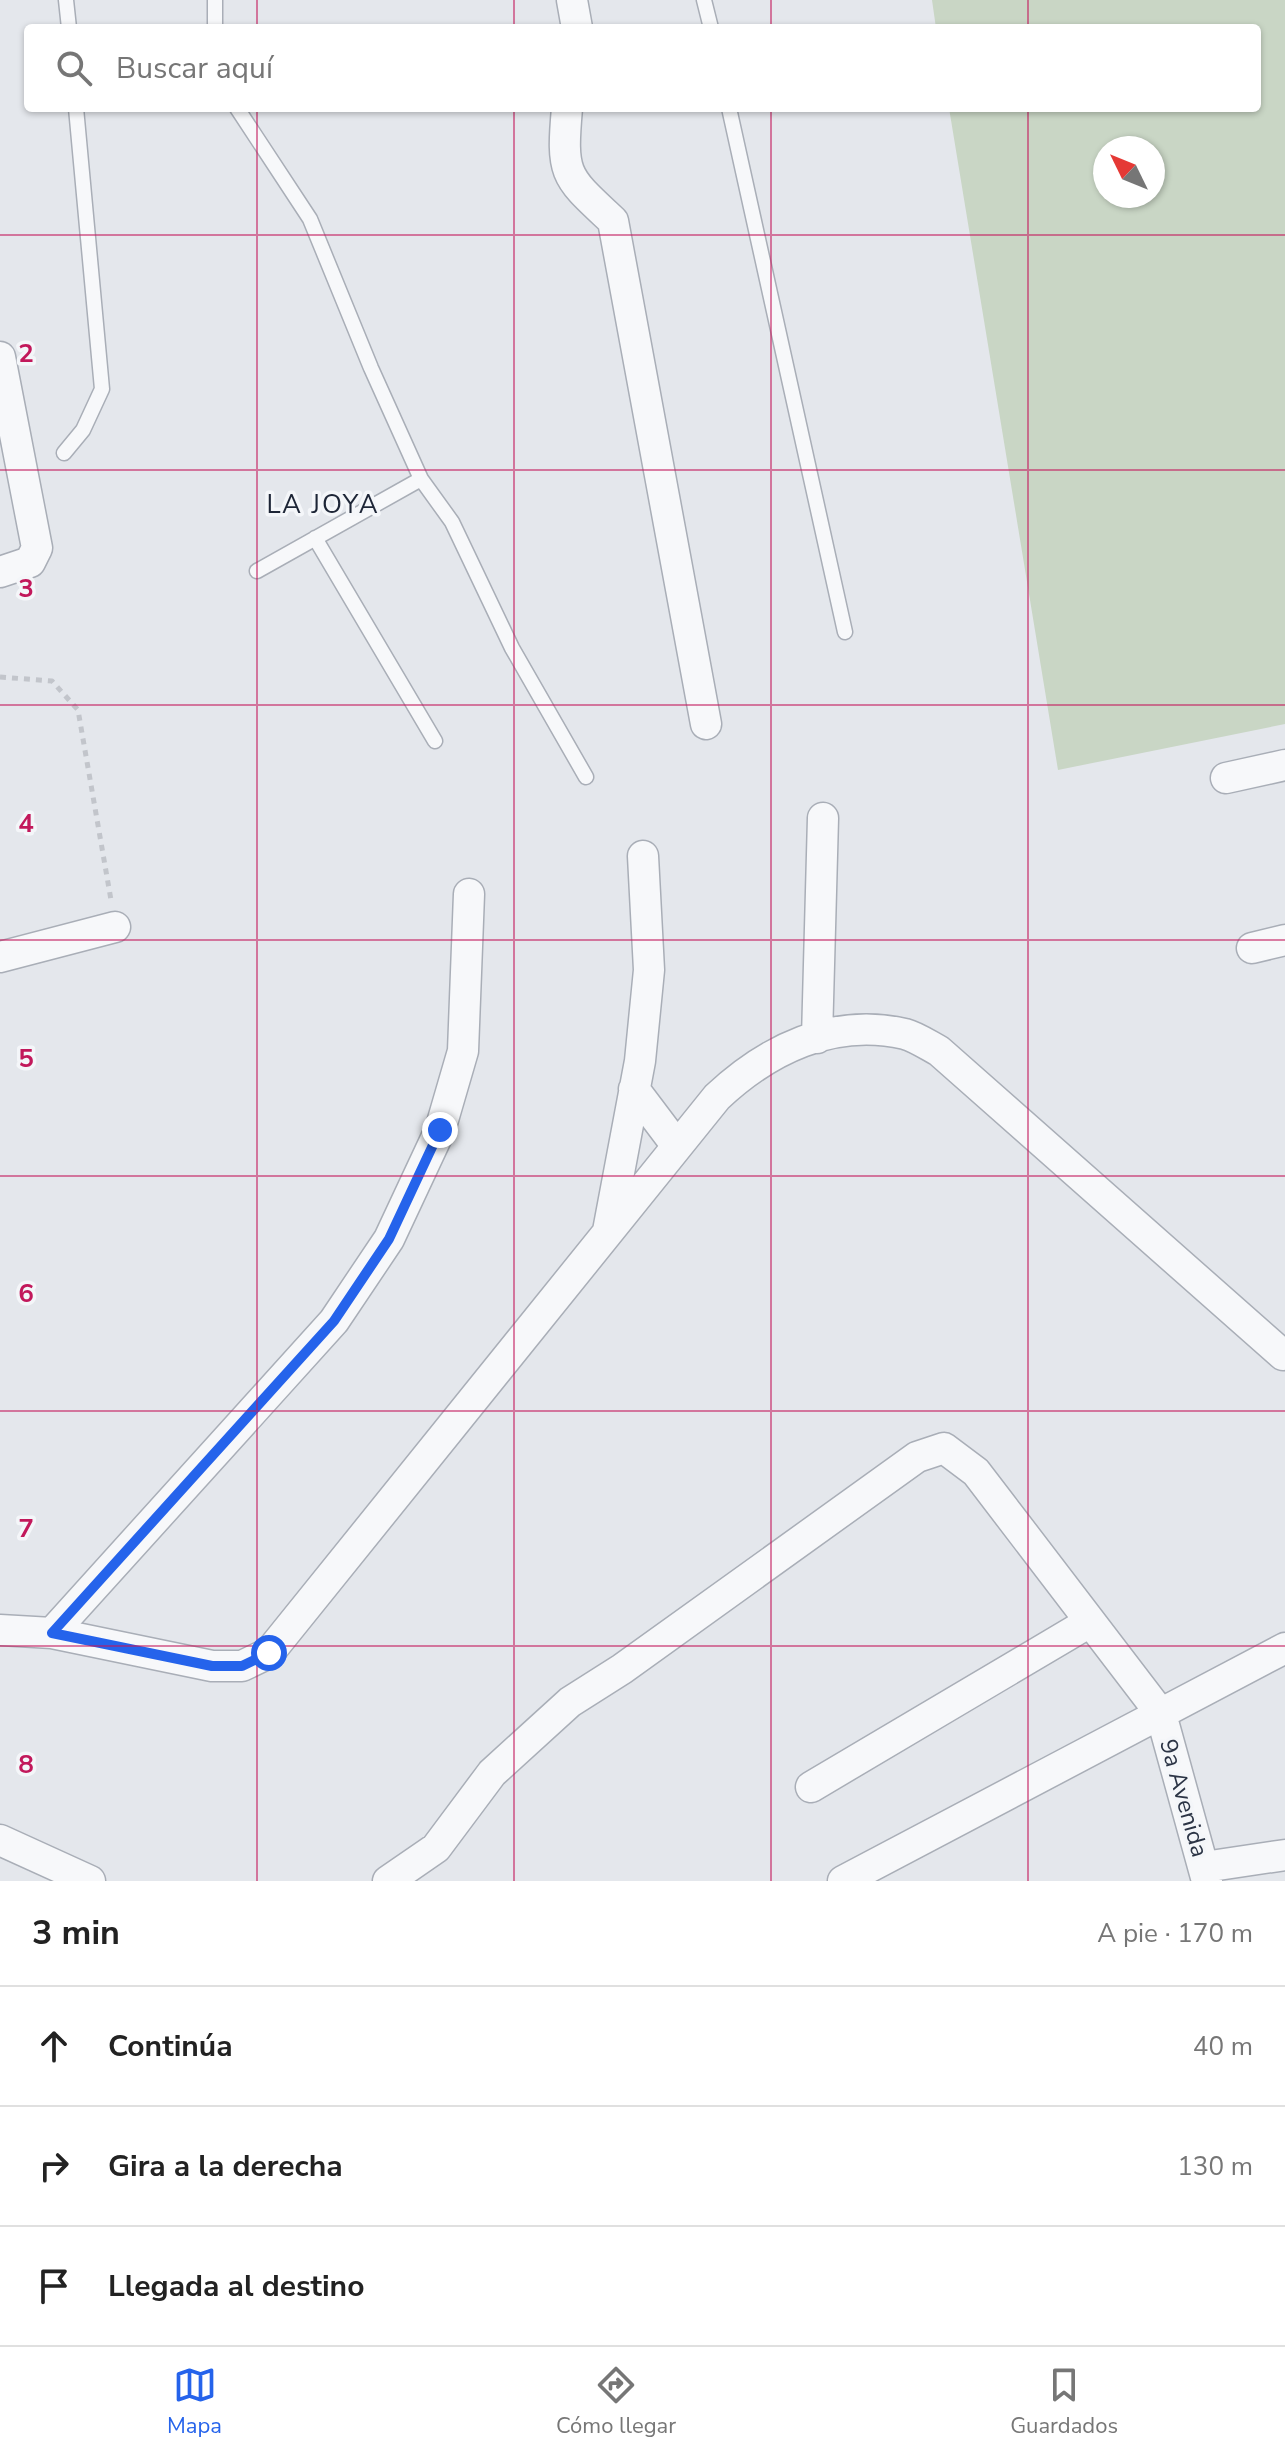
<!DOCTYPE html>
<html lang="es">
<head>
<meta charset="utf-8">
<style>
	body { margin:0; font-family:"Nunito Sans",sans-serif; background:#f2f2f2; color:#222 }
	.compass { position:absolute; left:1093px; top:136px; width:72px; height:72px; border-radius:50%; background:#fff; box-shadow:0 2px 6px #0004; rotate:313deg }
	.stop { position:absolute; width:24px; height:24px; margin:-18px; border:6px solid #2563eb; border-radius:50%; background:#fff }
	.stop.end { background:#2563eb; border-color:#fff; box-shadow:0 2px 8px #0008 }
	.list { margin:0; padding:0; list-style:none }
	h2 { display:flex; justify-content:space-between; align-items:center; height:104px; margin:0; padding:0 32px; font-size:34px }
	h2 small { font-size:26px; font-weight:400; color:#767676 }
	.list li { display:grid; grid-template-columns:52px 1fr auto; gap:24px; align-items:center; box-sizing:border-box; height:120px; padding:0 32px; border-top:2px solid #e0e0e0 }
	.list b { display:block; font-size:30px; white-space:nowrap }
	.list em { font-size:26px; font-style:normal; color:#767676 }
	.icon { flex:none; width:44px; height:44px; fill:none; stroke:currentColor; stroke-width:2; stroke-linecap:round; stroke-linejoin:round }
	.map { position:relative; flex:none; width:1285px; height:1881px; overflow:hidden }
	.search { position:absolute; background:#fff; box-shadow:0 2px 6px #0004; left:24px; right:24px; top:24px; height:88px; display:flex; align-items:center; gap:20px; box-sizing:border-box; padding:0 28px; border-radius:8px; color:#767676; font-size:30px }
	.sheet { height:464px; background:#fff }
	nav { display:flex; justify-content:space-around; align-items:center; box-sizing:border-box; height:112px; border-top:2px solid #e0e0e0; background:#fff; font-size:22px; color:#767676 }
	nav a { display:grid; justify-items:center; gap:4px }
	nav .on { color:#2563eb }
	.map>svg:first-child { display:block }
	.green { fill:#c9d6c5; fill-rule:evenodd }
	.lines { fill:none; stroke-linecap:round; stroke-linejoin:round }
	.service-casing { stroke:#a9aeb7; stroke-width:17 }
	.minor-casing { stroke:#a9aeb7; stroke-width:33 }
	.path { stroke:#c2c5cb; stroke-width:5; stroke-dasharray:6 6; stroke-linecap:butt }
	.service { stroke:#f7f8fa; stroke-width:14 }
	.minor { stroke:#f7f8fa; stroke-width:30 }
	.route { stroke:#2563eb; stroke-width:10 }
	.grid { fill:none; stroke:#c2185b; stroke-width:2; stroke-opacity:0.55 }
	.labels { text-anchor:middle; stroke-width:7; stroke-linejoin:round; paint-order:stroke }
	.street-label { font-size:24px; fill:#2b3445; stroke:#f4f6f9 }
	.neighbourhood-label { font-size:26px; letter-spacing:2px; fill:#1d2536; stroke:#f4f6f9 }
	.grid-label { font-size:26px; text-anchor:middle; font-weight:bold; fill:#c2185b; stroke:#f4f6f9; stroke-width:7; stroke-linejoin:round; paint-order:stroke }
</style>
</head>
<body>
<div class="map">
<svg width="1285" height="1881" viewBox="0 0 1285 1881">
	<rect width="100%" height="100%" fill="#e4e7ec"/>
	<path class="green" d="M932,0H1285V724L1058,770L949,108H1257V28H936ZM1105,148H1153V196H1105Z"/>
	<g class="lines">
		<defs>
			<path id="service" d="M66,0L69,28
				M215,0V28
				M704,0L711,28
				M237,108L310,219L371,368L421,479L452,522L512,648L586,777
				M729,108L845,632
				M64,453L83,430L102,389L76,108
				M315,538L435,741
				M257,571L421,479"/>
			<path id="minor" d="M572,0L577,28
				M567,108C561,176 565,176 613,221L706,724
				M0,357L37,548L30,562L0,572
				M1226,778L1285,765
				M1252,948L1285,940
				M0,957L115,927
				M817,1038L823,818
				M634,1089L677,1146
				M608,1231L640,1061L649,970L643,856
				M0,1630L52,1633L212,1666H242L269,1653L717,1097C767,1050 833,1017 905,1034C916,1037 928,1045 939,1051L1283,1355
				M52,1633L334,1321L389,1239L440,1130L463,1051L469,894
				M811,1787L1088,1623
				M0,1840L90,1881
				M1204,1867L1285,1855
				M388,1881L436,1848L492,1773L570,1702L622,1669L917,1457L944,1448L976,1472L1161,1714L1207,1881
				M843,1881L1285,1648"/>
		</defs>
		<use href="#service" class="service-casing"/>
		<use href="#minor" class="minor-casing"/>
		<path class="path" d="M0,677L52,681L78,710L111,900"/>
		<use href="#service" class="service"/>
		<use href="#minor" class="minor"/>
	</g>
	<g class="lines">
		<path class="route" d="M269,1653L242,1666H212L52,1633L334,1321L389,1239L440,1130"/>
	</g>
	<path class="grid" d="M257,0V28M514,0V28M771,0V28M1028,0V28M257,108V1881M514,108V1881M771,108V1881M1028,108V1881M0,235H1285M0,470H1285M0,705H1285M0,940H1285M0,1176H1285M0,1411H1285M0,1646H1285"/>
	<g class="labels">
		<g class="street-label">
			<text transform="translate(1184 1798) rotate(74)" y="8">9a Avenida</text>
		</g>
		<g class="neighbourhood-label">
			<text x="323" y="513">LA JOYA</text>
		</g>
	</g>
	<g class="grid-label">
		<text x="26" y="362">2</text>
		<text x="26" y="597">3</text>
		<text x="26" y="832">4</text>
		<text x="26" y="1067">5</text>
		<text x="26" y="1302">6</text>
		<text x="26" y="1537">7</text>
		<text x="26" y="1773">8</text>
	</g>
</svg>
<svg class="compass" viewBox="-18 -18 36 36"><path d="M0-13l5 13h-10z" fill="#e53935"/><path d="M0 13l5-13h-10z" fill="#767676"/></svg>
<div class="stop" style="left:269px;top:1653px"></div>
<div class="stop end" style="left:440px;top:1130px"></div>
<div class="search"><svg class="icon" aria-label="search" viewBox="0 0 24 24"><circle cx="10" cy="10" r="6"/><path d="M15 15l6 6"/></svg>Buscar aquí</div>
</div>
<section class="sheet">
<h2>3 min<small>A pie · 170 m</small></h2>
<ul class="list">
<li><svg class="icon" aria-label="ahead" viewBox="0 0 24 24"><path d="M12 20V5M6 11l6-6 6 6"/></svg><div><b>Continúa</b></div><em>40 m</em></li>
<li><svg class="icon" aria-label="right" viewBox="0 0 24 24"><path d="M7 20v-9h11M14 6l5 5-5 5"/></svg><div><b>Gira a la derecha</b></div><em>130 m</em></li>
<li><svg class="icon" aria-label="arrive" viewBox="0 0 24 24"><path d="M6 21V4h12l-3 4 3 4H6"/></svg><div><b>Llegada al destino</b></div></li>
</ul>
</section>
<nav>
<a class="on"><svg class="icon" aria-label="map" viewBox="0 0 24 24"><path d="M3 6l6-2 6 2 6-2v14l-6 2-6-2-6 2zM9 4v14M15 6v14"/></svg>Mapa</a>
<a><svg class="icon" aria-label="directions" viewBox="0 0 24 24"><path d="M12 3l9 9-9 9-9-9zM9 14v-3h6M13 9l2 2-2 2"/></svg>Cómo llegar</a>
<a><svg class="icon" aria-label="saved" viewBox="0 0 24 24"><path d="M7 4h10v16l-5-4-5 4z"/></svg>Guardados</a>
</nav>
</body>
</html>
